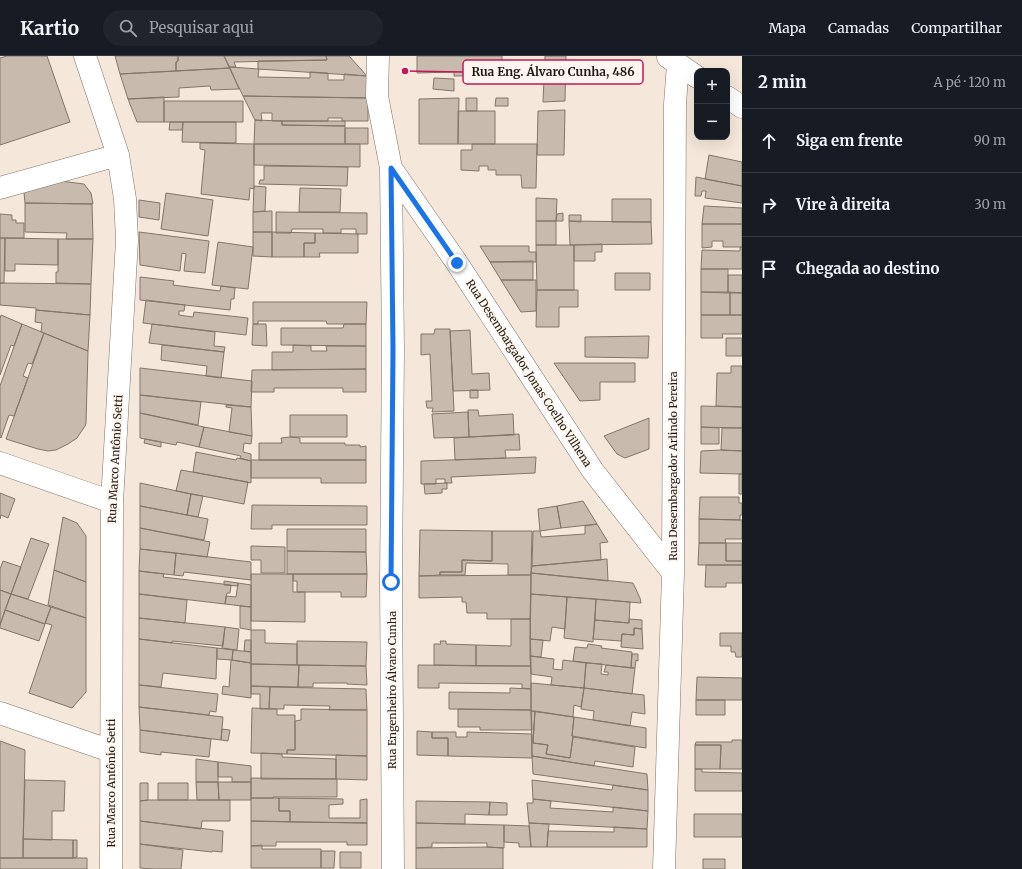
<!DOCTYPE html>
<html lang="pt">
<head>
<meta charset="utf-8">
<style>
	body { margin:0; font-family:Merriweather,serif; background:#20242c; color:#f1f3f6 }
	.controls { position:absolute; right:12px; top:12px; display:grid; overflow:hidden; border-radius:8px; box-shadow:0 4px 16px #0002 }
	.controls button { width:36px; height:36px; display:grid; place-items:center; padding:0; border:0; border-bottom:1px solid #363941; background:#171b24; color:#f1f3f6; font:20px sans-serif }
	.stop { position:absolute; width:12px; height:12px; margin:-9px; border:3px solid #1a73e8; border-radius:50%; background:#fff }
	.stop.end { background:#1a73e8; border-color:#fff; box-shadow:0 1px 4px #0008 }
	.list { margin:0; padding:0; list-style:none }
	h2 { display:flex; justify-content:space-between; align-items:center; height:52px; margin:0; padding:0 16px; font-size:17px }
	h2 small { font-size:13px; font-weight:400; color:#9ea1a6 }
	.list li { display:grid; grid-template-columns:26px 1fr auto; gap:12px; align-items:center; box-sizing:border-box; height:64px; padding:0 16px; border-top:1px solid #363941 }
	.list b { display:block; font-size:15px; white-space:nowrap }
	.list em { font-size:13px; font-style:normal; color:#9ea1a6 }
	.icon { flex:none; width:22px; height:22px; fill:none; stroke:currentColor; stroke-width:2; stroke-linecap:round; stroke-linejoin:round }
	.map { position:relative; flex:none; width:742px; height:813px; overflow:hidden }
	header { display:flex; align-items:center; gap:24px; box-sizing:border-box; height:56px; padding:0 20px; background:#171b24; border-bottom:1px solid #363941 }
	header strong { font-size:19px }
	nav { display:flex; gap:22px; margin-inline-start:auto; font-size:14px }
	.search { width:280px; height:36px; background:#20242c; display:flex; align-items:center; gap:10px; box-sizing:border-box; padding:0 14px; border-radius:22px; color:#9ea1a6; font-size:15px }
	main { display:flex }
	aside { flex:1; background:#171b24 }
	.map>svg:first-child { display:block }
	.building { fill:#c8bbad; stroke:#82766a }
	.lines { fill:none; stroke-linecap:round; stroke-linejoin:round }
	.street-casing { stroke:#7f7367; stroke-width:23 }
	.street { stroke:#fff; stroke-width:22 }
	.route { stroke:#1a73e8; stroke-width:5 }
	.labels { text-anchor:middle; stroke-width:3.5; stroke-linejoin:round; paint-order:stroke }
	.street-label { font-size:11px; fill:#1f1b16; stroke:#fef6ee }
	.leader { fill:none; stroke:#c2185b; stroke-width:1.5 }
	.callout-dot { fill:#c2185b; stroke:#fef6ee; stroke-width:1.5 }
	.callout { fill:#fef6ee; stroke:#c2185b; stroke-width:1.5 }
	.callout-label { font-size:12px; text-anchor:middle; font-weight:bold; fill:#1f1b16 }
</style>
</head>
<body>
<header>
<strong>Kartio</strong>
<div class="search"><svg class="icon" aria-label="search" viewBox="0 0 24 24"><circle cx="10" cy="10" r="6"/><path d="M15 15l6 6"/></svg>Pesquisar aqui</div>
<nav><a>Mapa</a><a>Camadas</a><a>Compartilhar</a></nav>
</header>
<main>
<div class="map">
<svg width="742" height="813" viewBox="0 0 742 813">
	<rect width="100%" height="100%" fill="#f5e8da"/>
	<path class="building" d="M7,0H47L70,66L0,89V2Z
		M115,0H178V5L176,6V15L120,18Z
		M178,0H224L230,12L176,15V6L178,5Z
		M224,0H326L327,4L234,6L236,11H229Z
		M326,0H349L367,20L258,13V5L327,4Z
		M417,0H502V19L454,20V16L417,17Z
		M545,0H566L565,45L543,46Z
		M229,11L259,13L258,21L310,22V16L328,17V24H344V18L367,20L368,42L243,40Z
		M230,12L239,33L211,34L210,30L179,32V41L128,43L120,18Z
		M434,22L454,23V35L433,33Z
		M243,40L368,42V65H342V62H328V65H272V57H261L262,65L255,64Z
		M164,41V66H137L128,43Z
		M459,42L458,88H419V43Z
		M466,42H477V55H466Z
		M496,42H508V50H495Z
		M164,45H243V66H164Z
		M565,54L564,99H537L538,55Z
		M458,55H495V88H458Z
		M255,64L282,65V69L345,70V88H254Z
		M282,65H345V70L282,69Z
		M170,66H183L182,74H169Z
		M183,66H236V87L182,86Z
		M345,72H368V88H345Z
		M200,87L254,88V133L250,132L249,144L201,138L205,94L200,93Z
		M254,88H360V111L254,109Z
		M472,88H537L536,132H522L521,119H496V114H488V110H479V115L461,114V94H472Z
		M709,99L742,106V130L705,123Z
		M264,110L348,111L347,130L259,128L260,124H264Z
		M696,121L742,130V147L705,142L706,135H702L701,140H695Z
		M60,125L84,128L91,137L93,148L25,147L24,136Z
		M254,130L266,131L265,155L253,156Z
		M300,132L341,133L340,156H299Z
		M166,137L213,144L208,180L161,173Z
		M536,142L557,143L556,165H536Z
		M612,143H651V166H612Z
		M139,144L160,147L159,164L139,161Z
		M25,147L92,148L93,183H66L67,177L25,176Z
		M704,150L742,152V168H702Z
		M272,155V176H253V156Z
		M276,156L367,157V178H356V173H341V177H323V173H292L291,177H276Z
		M563,157V165H556L557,158Z
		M0,158L12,159V164H16V167H24V182H0Z
		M569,159H581V166L569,165Z
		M536,165H556V189H536Z
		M569,165L651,166L652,188L570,189Z
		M702,168H742V191H723V185H712V191L702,192Z
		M139,176L209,185L205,217L184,215L186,198L182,197L180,215L140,209Z
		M253,176H272V201L253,200Z
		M272,176L315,177V187H304V201H272Z
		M315,177L358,178V197H319L320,201H304V187H315Z
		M0,182H5L4,227H0Z
		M5,182L58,183V209L15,208V215H5Z
		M58,183H93L91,228L56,227V216H58Z
		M218,186L253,191L248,233L212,229Z
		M602,188V196H595V205H574V189Z
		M536,189H574V234H537Z
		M480,190H529V196H536V206H490Z
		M740,191H742V213H701L702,194L740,195Z
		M533,205V224H501L490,206Z
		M701,213H728V237L701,236Z
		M615,217H650V234H615Z
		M728,219H742V237H728Z
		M140,221L174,225L173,229L220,235L221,230L235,232L234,243H231L230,254L140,244Z
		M501,224H536V255L521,256Z
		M0,227L91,228L90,259L36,254V252L0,249Z
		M537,234H578V251H559V271H536Z
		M701,236H730V259H701Z
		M730,236L742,237V259H730Z
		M146,244L185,249L184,255H179V259L193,261L194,256L248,262L246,279L143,267Z
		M253,246H367L366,268H327L326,265H258V268H253Z
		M36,254L90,259L88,295L41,276L42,267L35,266Z
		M1,259L22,268L14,290L11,289L0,319V263Z
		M701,259H742V278H722L723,282H701Z
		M22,268L44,277L32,308L28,307L23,320L28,322L14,360L9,359L1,382L0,381V330Z
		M152,268L215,276L214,290L225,291L224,296L149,287Z
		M253,268H266L267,290L252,289Z
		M344,268H366V290L281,289V272H343Z
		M435,273H450L454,355L432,356L433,352H427L426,345H432L430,298L421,299V278H434Z
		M470,274L472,318L489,317L490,334L453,335L450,275Z
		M44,277L88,295L86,367L85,370L77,382L68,388L56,394L48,395L38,393L6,383Z
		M649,280L648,302L585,301V281Z
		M726,282H742V300H726Z
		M162,289L224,296L221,322L206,320L207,310L161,304Z
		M293,289L311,290V295H327L326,290H366V313L272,314V296H293Z
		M554,307H635V326H600V344L580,345Z
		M731,310H742V351L716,350L717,317H731Z
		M140,312L252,325L251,351L140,339Z
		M366,313V336H343V332H274V336H251L252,314Z
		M470,334H478V342H470Z
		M140,339L201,346L198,369L140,357Z
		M226,349L251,351L252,380L229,376L232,352L226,351Z
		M701,350L742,351V372L701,371Z
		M468,354H478L479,360L513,358L514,379L469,381Z
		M468,356L469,381L434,382L432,358Z
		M140,357L204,371L199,391L177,386L176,389L140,382Z
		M290,359H347V381H290Z
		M649,362V393L625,402L617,398L604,380Z
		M204,371L252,380L251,388L244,387L243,396L251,398V405L240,402L241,400L199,391Z
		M701,371L719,372V388H701Z
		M722,372H742V395L721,394Z
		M519,378L520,394H505L506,402L455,404L454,382Z
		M290,381L300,382V387H345V389H360V391L366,390V404H259V387H282L281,382Z
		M145,383L161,386V391L144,387Z
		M721,394L742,395V418L700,417L701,395Z
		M196,396L236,404L237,402L251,405V427L193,416Z
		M536,401L535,417L451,421L452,427H445V423H436V428H421V405Z
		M251,404H366V427H321V422H251Z
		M181,414L248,426L244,448L176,435Z
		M739,418H742V438H739Z
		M140,427L191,438L187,459L140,450Z
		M447,427V433H442V437L425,438L424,428Z
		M0,437L15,443L8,462L1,459L0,463Z
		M191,438L203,440L198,461L187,459Z
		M700,441H739V447H742V459H740V464L699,463Z
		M583,445L597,468L561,472L557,450Z
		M252,449L367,450V469H272V473H251Z
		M140,450L208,463L204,484L140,472Z
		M557,450L561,472L540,475L538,453Z
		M63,461L77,467L86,480V526L54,514Z
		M699,463L742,464V483H725L726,487H699Z
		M597,468L608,486L600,487L601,504L532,510L533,475H540L541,481L585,478V470Z
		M140,472L210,486L207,501L140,493Z
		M287,473H366V496L287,495Z
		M420,474L492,475V505L462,504V516H440V519L419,520Z
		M492,475H532L531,519H508V508L466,507L465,519H440V516H462V504L492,505Z
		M31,482L49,488L28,543L11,538Z
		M699,487H726V505H742V509H698Z
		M726,487H742V505H726Z
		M251,490L285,491V517H261V504H251Z
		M140,493L176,497L174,519L139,515Z
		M287,495L366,496L367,518H287Z
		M176,497L251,506V524L184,516L183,520L174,519Z
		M607,503L608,525L531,517L532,510Z
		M3,505L21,511L11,538L0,534V513Z
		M706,509H742V527H726V531H705Z
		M54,514L86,526V562L48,549Z
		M139,515L164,518L163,521L231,529L230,537H227L225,548L139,538Z
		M531,517L633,527L640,542L641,547L531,538Z
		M251,518H293V536H305V566L251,565Z
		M293,518H367L366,541H341V536H297V525H293Z
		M531,519L530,563H487V557H467L466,546H462V541L419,542V520Z
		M224,525L238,527V530L224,529Z
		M238,527L251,529V551L225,548L226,540L236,541Z
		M0,534L11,538L0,569Z
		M11,538L51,551L45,568L5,554Z
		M139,538L187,544L185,567L139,562Z
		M531,538L567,541L565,573L552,571L550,585L530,583Z
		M567,541L596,543L593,586L564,582Z
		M596,543L630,546L629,567L595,564Z
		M240,550L251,551V574L240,572Z
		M51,551L86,562V636L72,652L29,637L52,569L45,567Z
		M5,554L45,568L39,585L0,572V569Z
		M139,562L225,571L223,590L172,585V587L139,583Z
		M511,563H530L531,610H476V589L511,590Z
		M629,563L642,564V573L634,572V579L622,578L621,585L593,583L595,564L629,567Z
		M225,571L239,573L237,594L222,592Z
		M634,572L642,573L643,593L621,591L622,578L634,579Z
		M251,574H265V587L297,588V609L251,608Z
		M720,577H742V601H736L735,596H731V590H720Z
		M139,583L217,592L216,623L163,617L161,631L139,629Z
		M530,583L543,584L541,601L530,600Z
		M245,584H251V596L244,595Z
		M297,585L367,586L366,610L297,609Z
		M440,585H446V588L476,589V610L434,609V588H441Z
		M588,588L602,590L601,592L632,596L631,612L573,605L575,591L587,592Z
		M217,592L233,594L232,604L217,603Z
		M233,594L251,596V607L232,604Z
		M632,598H638V605L636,604L635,612H631Z
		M530,600L554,603L553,613L562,614L563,604L586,607L584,632L551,629L552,621L531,618Z
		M231,604L251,607V642L222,638L223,630L229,631Z
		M586,607L602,608L601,618L608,619V616H604L606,609L635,612L632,638L584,632Z
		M251,608L299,609L298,631L251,630Z
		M299,609L366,610L367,629L347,628V627H313V631H298Z
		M418,609L531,610V633L522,632V628L439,627V632H418Z
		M697,621L742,622V644H696Z
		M531,627L584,632L581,651L574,649L573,661L531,655Z
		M139,629L218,638L216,656L210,655L209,659L139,651Z
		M251,630L270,631L269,653H260V638H251Z
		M270,631L366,633L367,654H329L330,650L284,649V653H269Z
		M510,632L531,633V654L449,653V636L510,637Z
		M584,632L644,639L645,658L632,656L630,670L593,664L594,655L581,653Z
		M696,644H725V659H696Z
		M139,651L223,661L221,684L140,674Z
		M252,652L277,653V659H295V694H287V698L251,697Z
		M301,653L367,654V700L287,698V694H295V665L301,664Z
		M458,653L531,654L532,674H480V671H458Z
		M531,655H535L533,687L548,689L546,698L570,702L573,681L635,691L633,711L595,705L594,710L532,700Z
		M535,655L574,661L572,680L573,681L570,702L546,698L548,689L533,687Z
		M574,661L646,672V692L572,680Z
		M222,673L230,674L228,685L221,684Z
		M140,674L211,683L209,701L161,696V699L140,696Z
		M417,675L432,676V682H448V700L417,699Z
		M432,676H456V681H467V676L532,678V702L448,700V682H432Z
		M732,684H742V713H720L721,689H695L696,686H732Z
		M0,685L25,694L23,802H0Z
		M695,689H721L720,713H695Z
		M261,697L282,698V701L336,703V723H261Z
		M336,699L367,700V724L336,723Z
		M532,700L647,718L648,734L533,718Z
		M196,703L218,706V726H196Z
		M218,706L251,710V726H232V721H218Z
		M695,713H702V716L742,717V735H695Z
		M251,722L337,723V741H273V742H251Z
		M25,724L65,725L64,755H52V784L23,783Z
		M532,724L612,734L613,729L648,734V755L533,743Z
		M196,726H218L219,744H197Z
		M218,726H251V744H219Z
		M140,727H148V744L140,745Z
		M158,727H188V744H158Z
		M251,742H279V755H290V766L251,765Z
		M279,742L343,743V748L329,749V762H360V744L367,743V767L290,766V755H279Z
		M533,743L551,745L550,752L613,756V751L648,755L647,773L529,767L527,747H533Z
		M148,744H230V765H202L201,773L140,765V745Z
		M416,745L490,746L489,759L465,758V768L416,767Z
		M490,746L507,747V759H489Z
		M694,758H742V781H694Z
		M140,765L223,775L222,796L212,795V796L140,788Z
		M251,765L367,767V789H347V786H276V790H251Z
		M416,767L504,769V792L487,791V787H432V791L416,792Z
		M529,767L549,768L547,791H531Z
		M504,769L529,770L531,791H519V787L504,786Z
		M614,771L647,773V791H547L548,775L614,776Z
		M23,783L73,784V802H23Z
		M73,784H77V801L73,802Z
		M140,788L183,794L181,813H153L140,812Z
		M262,789V793H321V812H251V790Z
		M487,791L503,792V813H416V792Z
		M321,795H335L334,812H321Z
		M340,796H361V812H340Z
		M0,802H87V813H0Z
		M703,803H725V813H703Z"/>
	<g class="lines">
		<defs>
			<path id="street" d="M85,0L118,99L125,143L127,184L112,446L111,813
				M378,0L377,40L391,112L393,294L391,526L393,813
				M668,1L697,21
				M727,41L742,51
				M391,112L457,207L593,415L673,517
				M0,132L118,99
				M0,407L112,446
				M0,657L111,695
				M664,813L673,517L675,48L678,8"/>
		</defs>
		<use href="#street" class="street-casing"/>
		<use href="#street" class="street"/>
	</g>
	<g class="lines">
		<path class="route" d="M391,526L393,294L391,112L457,207"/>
	</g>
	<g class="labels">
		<g class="street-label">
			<text transform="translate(529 317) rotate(57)" y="4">Rua Desembargador Jonas Coelho Vilhena</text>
			<text transform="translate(115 403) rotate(-87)" y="4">Rua Marco Antônio Setti</text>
			<text transform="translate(673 410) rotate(-90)" y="4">Rua Desembargador Arlindo Pereira</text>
			<text transform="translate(392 634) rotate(-90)" y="4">Rua Engenheiro Álvaro Cunha</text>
			<text transform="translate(111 727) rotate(-90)" y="4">Rua Marco Antônio Setti</text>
		</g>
	</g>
	<path class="leader" d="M405 15L463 16"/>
	<circle class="callout-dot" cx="405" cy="15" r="4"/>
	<rect class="callout" x="463" y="4" width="180" height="24" rx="4"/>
	<g class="callout-label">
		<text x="553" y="20">Rua Eng. Álvaro Cunha, 486</text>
	</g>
</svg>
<div class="controls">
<button>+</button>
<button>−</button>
</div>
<div class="stop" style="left:391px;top:526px"></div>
<div class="stop end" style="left:457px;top:207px"></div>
</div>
<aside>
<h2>2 min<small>A pé · 120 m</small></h2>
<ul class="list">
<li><svg class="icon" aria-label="ahead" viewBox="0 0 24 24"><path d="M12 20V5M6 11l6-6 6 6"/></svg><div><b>Siga em frente</b></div><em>90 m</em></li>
<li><svg class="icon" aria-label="right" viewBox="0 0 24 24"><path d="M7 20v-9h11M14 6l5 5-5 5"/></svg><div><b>Vire à direita</b></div><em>30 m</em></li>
<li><svg class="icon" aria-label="arrive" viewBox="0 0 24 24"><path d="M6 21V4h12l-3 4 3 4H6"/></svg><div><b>Chegada ao destino</b></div></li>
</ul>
</aside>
</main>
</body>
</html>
